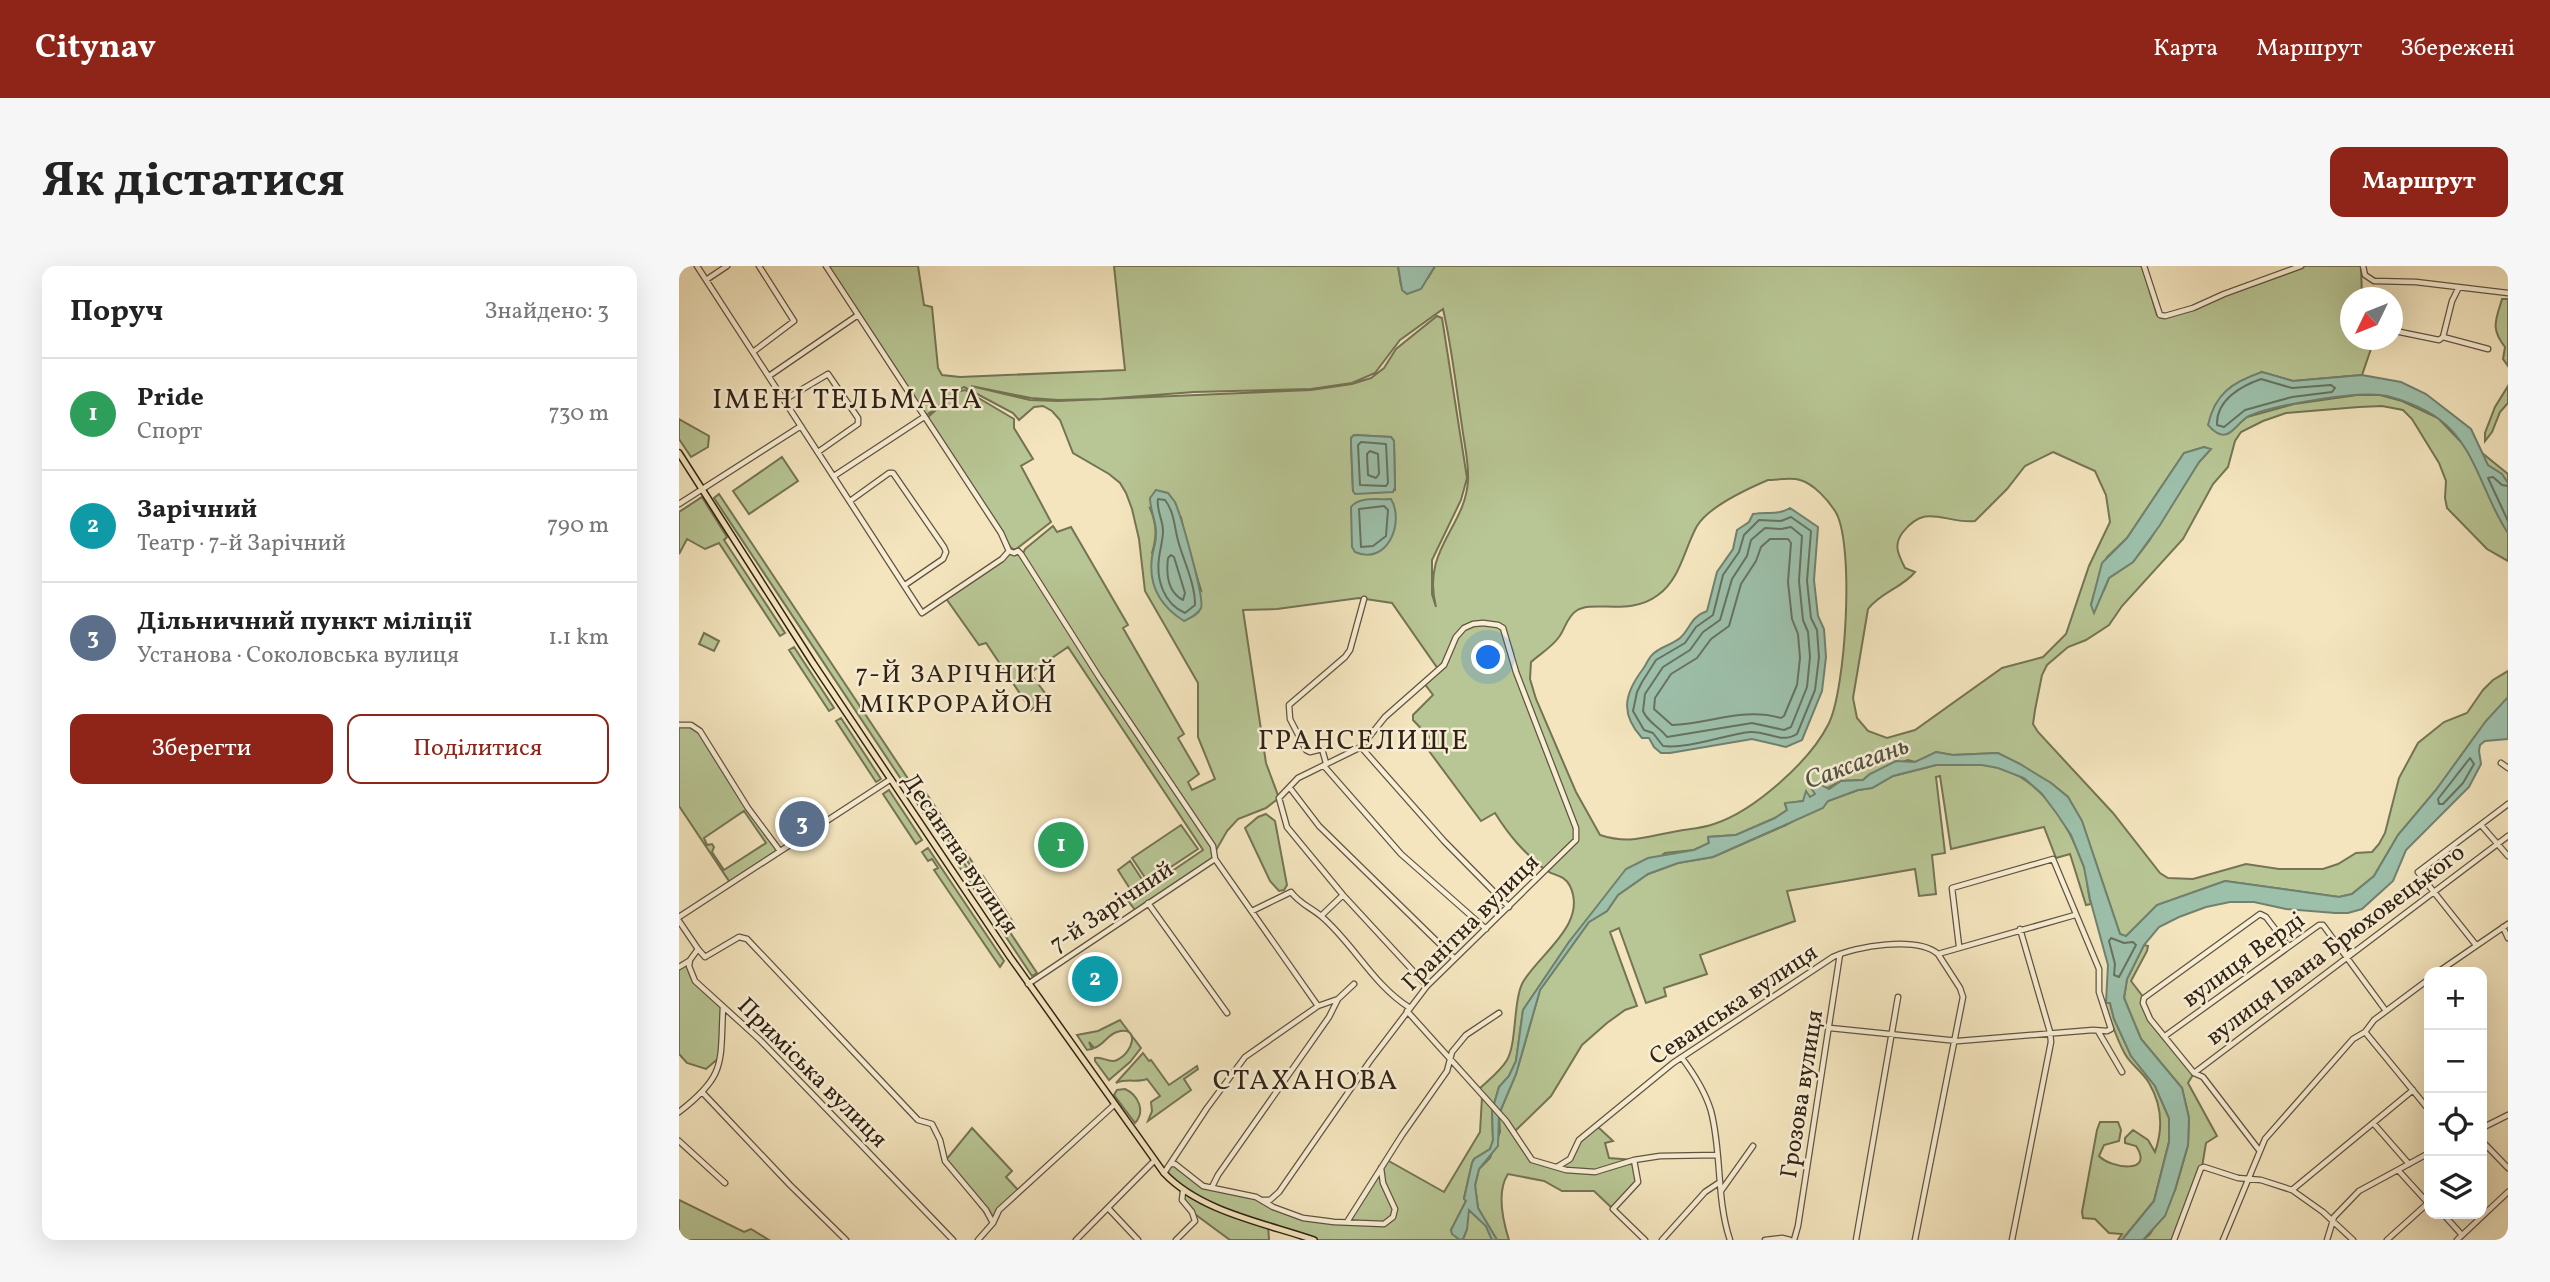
<!DOCTYPE html>
<html lang="uk">
<head>
<meta charset="utf-8">
<style>
	body { margin:0; font-family:Vollkorn,serif; background:#f6f6f6; color:#222 }
	.controls { position:absolute; right:21px; bottom:21px; display:grid; overflow:hidden; border-radius:14px; box-shadow:0 7px 28px #0002 }
	.controls button { width:63px; height:63px; display:grid; place-items:center; padding:0; border:0; border-bottom:2px solid #e0e0e0; background:#fff; color:#222; font:35px sans-serif }
	.compass { position:absolute; left:1661px; top:21px; width:63px; height:63px; border-radius:50%; background:#fff; box-shadow:0 7px 28px #0002; rotate:227deg }
	.you { position:absolute; left:810px; top:392px; width:24px; height:24px; margin:-18px; border:5px solid #fff; border-radius:50%; background:#1a73e8; box-shadow:0 0 0 10px #1a73e833 }
	.badge { display:grid; place-items:center; width:46px; height:46px; border-radius:50%; background:#8f2418; color:#fff; font-size:23px; font-weight:700 }
	.pin { position:absolute; translate:-50% -50%; border:4px solid #fff; box-shadow:0 2px 7px #0006 }
	.list { margin:0; padding:0; list-style:none }
	h2 { display:flex; justify-content:space-between; align-items:center; height:91px; margin:0; padding:0 28px; font-size:30px }
	h2 small { font-size:23px; font-weight:400; color:#767676 }
	.list li { display:grid; grid-template-columns:46px 1fr auto; gap:21px; align-items:center; box-sizing:border-box; height:112px; padding:0 28px; border-top:2px solid #e0e0e0 }
	.list b { display:block; font-size:26px; white-space:nowrap }
	.list p { margin:0; font-size:23px; white-space:nowrap; color:#767676 }
	.list em { font-size:23px; font-style:normal; color:#767676 }
	.actions { display:flex; gap:14px; padding:21px 28px }
	.actions a { flex:1; padding:16px 0; border:2px solid #8f2418; border-radius:14px; text-align:center; font-size:24px; color:#8f2418 }
	.actions .main { background:#8f2418; color:#fff }
	.icon { flex:none; width:38px; height:38px; fill:none; stroke:currentColor; stroke-width:2; stroke-linecap:round; stroke-linejoin:round }
	.map { position:relative; flex:none; width:1829px; height:974px; overflow:hidden; border-radius:14px }
	header { display:flex; align-items:center; gap:42px; box-sizing:border-box; height:98px; padding:0 35px; background:#8f2418; color:#fff }
	header strong { font-size:33px }
	nav { display:flex; gap:38px; margin-inline-start:auto; font-size:24px }
	.intro { display:flex; align-items:center; justify-content:space-between; box-sizing:border-box; height:168px; padding:0 42px }
	h1 { margin:0; font-size:49px }
	.button { padding:18px 32px; border-radius:14px; background:#8f2418; color:#fff; font-size:24px; font-weight:700 }
	main { display:flex; gap:42px; padding:0 42px }
	aside { flex:1; background:#fff; border-radius:14px; box-shadow:0 7px 28px #0002 }
	.map>svg:first-child { display:block }
	.green { fill:#b8c594; stroke:#747454; stroke-width:2; fill-rule:evenodd }
	.water { fill:#9dc0ab; stroke:#71816f; stroke-width:2 }
	.lines { fill:none; stroke-linecap:round; stroke-linejoin:round }
	.shore { stroke:#667260; stroke-width:2 }
	.minor-casing { stroke:#61543f; stroke-width:7 }
	.major-casing { stroke:#302315; stroke-width:8 }
	.minor { stroke:#f8eed5; stroke-width:4.5 }
	.major { stroke:#f4e5be; stroke-width:5 }
	.labels { text-anchor:middle; stroke-width:5; stroke-linejoin:round; paint-order:stroke }
	.street-label { font-size:24px; fill:#302315; stroke:#f8eed5 }
	.neighbourhood-label { font-size:26px; letter-spacing:2px; fill:#302315; stroke:#f8eed5 }
	.water-label { font-size:26px; font-style:italic; fill:#515242; stroke:#f8eed5 }
	.quarter-label { font-size:28px; letter-spacing:2px; fill:#302315; stroke:#f8eed5 }
</style>
</head>
<body>
<header>
<strong>Citynav</strong>
<nav><a>Карта</a><a>Маршрут</a><a>Збережені</a></nav>
</header>
<div class="intro"><h1>Як дістатися</h1><a class="button">Маршрут</a></div>
<main>
<aside>
<h2>Поруч<small>Знайдено: 3</small></h2>
<ul class="list">
<li><span class="badge" style="background:#2e9e5b">1</span><div><b>Pride</b><p>Спорт</p></div><em>730 m</em></li>
<li><span class="badge" style="background:#0f9aa8">2</span><div><b>Зарічний</b><p>Театр · 7-й Зарічний</p></div><em>790 m</em></li>
<li><span class="badge" style="background:#5c6f8a">3</span><div><b>Дільничний пункт міліції</b><p>Установа · Соколовська вулиця</p></div><em>1.1 km</em></li>
</ul>
<div class="actions"><a class="main">Зберегти</a><a>Поділитися</a></div>
</aside>
<div class="map">
<svg width="1829" height="974" viewBox="0 0 1829 974">
	<rect width="100%" height="100%" fill="#f4e5be"/>
	<filter id="stains"><feTurbulence type="fractalNoise" baseFrequency=".00286" numOctaves="4"/><feColorMatrix values="0 0 0 0 .2 0 0 0 0 .09 0 0 0 0 .02 0 0 0 .5 -.17"/></filter>
	<radialGradient id="worn" r=".72"><stop offset=".6" stop-color="#630" stop-opacity="0"/><stop offset="1" stop-color="#630" stop-opacity=".3"/></radialGradient>
	<path class="green" d="M147,0H239L245,39L253,41L259,102L263,109L281,111L446,104L435,0H719L722,19L749,12L756,0H1463L1478,49L1480,51L1486,52L1626,0H1682L1683,31L1672,32V74H1695L1683,109L1614,115L1582,106L1533,163L1541,168H1548L1568,151L1615,138L1678,129H1701L1723,135L1759,152L1783,177L1792,178L1829,208V295L1808,283L1768,242L1766,232L1767,215L1760,197L1733,153L1724,144L1703,140L1680,141L1607,147L1584,155L1562,166L1556,175L1549,201L1534,218L1504,273L1443,340L1430,359L1407,374L1389,381L1368,399L1363,409L1356,444L1354,458L1359,466L1434,547L1481,607L1489,612L1514,613L1567,598L1600,603H1644L1659,598L1677,587L1693,586L1700,578L1706,567L1720,512L1739,477L1765,456L1788,447L1804,424L1814,414L1829,405V436L1797,469L1757,524L1719,569L1695,610L1673,628L1660,631L1546,615L1478,639L1447,671L1441,668L1403,556L1389,531L1372,517L1319,487L1273,489L1257,486L1244,494L1236,496L1229,494L1191,508L1184,514L1162,515L1124,535L1106,538L1108,544L1096,552L1057,569L1029,571L1030,577L1015,584L986,587L920,639L890,676L844,744L837,795L830,810L820,821L813,845L814,874L811,883L795,893L793,897L785,932L787,935L772,964L781,974H635L589,959L590,974H551L513,946L503,934L504,925L485,907L494,898L520,918L577,931L624,952L668,956L708,894L765,926L801,866L803,831L798,825C807,816 821,806 828,794C838,777 834,734 844,716C861,687 909,658 891,620C885,608 874,610 865,603C844,585 831,571 816,547L802,555L747,481L754,475L734,454V449L754,429L745,417L759,403L713,337L680,332L598,343L564,344L587,497L600,532L587,542L559,553L548,565L536,586V593L457,645L449,635L524,584L389,381L351,407L369,431L352,444L307,377L300,379L266,331L323,293L330,285L335,287L339,285L433,428L344,288L346,283L374,260L378,266L392,261L449,359L444,362L505,468L499,472L520,508L509,516L513,524L536,513L519,471V417L466,325L460,273L453,243L447,227L441,217L430,208L394,187L381,154L373,145L364,140L355,141L340,154L334,147L285,121L277,126L286,124L335,153V162L354,193L342,200L372,256L336,284L332,282L248,152L269,133L245,151ZM764,43C773,82 777,121 783,160C785,177 790,196 789,214C787,261 742,283 757,341L753,328V294L782,234L788,212L763,52L758,50L717,83L705,102L692,112L673,118L632,124L379,135L351,134L292,120L352,132L379,134L423,133L515,126L632,123L673,117L696,107L721,74ZM675,169L712,171L715,175L716,224L674,225L672,178V172ZM1525,181L1531,184L1520,196L1470,275L1454,296L1430,312L1425,324L1412,339L1422,304L1428,291L1448,272L1505,187ZM1374,186L1416,205L1427,229L1431,256L1410,300L1387,368L1364,391L1323,402L1236,464L1208,472L1189,465L1178,452L1174,432L1189,343C1202,326 1223,322 1236,306L1226,302C1219,288 1214,279 1224,266C1248,236 1265,258 1296,255L1328,223L1346,200ZM1089,214C1098,214 1112,211 1121,214C1135,218 1149,234 1156,245C1176,275 1167,426 1149,459C1130,496 1075,545 1035,558C1024,562 1011,563 999,565C968,570 952,579 921,569L897,526L857,433L851,413L852,396C861,388 873,381 880,371C886,363 888,351 897,345C914,333 950,351 979,329C1002,312 1005,283 1018,260C1030,240 1068,223 1089,214ZM471,242L502,251L506,272L522,324L473,287C478,271 478,259 471,242Z
		M1823,33H1829V100L1824,93L1826,81C1811,62 1817,54 1823,33Z
		M1829,120V137L1821,146L1813,166L1806,175V167L1816,141Z
		M0,153L30,170L29,181L12,191L0,173Z
		M103,191L119,215L70,248L54,225Z
		M40,228L358,707L353,710L35,232Z
		M23,231L48,271L45,274L106,367L101,370L40,277L26,283L8,273L0,288V246Z
		M25,367L40,375L35,385L20,378Z
		M115,381L155,442L150,445L110,384Z
		M162,452L202,513L197,516L157,455Z
		M0,459H12L21,465L69,542L101,585L52,618L0,540ZM65,545L87,577L45,604L33,586L35,581L33,578L28,579L25,572Z
		M1257,499C1278,499 1301,496 1321,502C1365,515 1391,561 1405,601C1409,613 1408,626 1412,638L1407,639L1391,588L1377,592L1365,561L1272,583L1261,510L1257,511L1266,587L1253,589L1257,628L1240,630L1236,603L1108,625L1116,655L1021,689L1028,708L985,722L987,730L967,737L940,662L931,666L958,740L946,744L928,757L903,779L872,830L834,867L851,892L878,901L891,893L898,877L918,860L934,875L926,877L930,892L955,894L959,916L934,943L915,925H883L865,915L829,908C817,926 824,955 830,974H818L799,942L796,920L800,903L811,892L821,866L820,848L837,808L861,724L910,656L928,645L939,629L969,608L999,597L1034,591L1107,559L1149,535L1179,524L1193,522L1214,510Z
		M210,524L243,574L237,578L204,528Z
		M247,527L298,603L295,605L244,529Z
		M587,548L596,555L608,619L605,624L600,625L591,615L566,562L579,551Z
		M502,559L519,583L469,616L453,592Z
		M249,582L325,695L321,701L255,604L259,602L253,593L249,595L243,586Z
		M451,595L466,618L453,626L439,604Z
		M304,610L336,659L333,662L300,613Z
		M1465,679L1469,680L1468,685L1452,715L1465,732V743L1515,807L1509,817L1538,870L1527,877L1523,901L1495,974H1464L1471,968L1496,924L1509,879L1510,852L1503,822L1462,773L1445,732L1448,713Z
		M11,694L12,709L44,740L41,791L27,803L8,797L0,788V701Z
		M1431,736L1435,753L1452,790L1476,820L1490,852V876L1475,935L1443,974H1439L1443,968L1430,967L1416,953L1404,952L1403,946L1418,864L1421,856H1439L1442,864L1440,875L1425,879L1420,890C1431,902 1476,909 1457,880L1446,877V872L1454,864L1469,874L1476,886C1484,863 1483,839 1470,817C1464,806 1452,799 1446,788C1437,772 1432,754 1425,737Z
		M441,754L462,782L451,796L430,814L416,795V792C424,790 430,798 438,794C454,787 462,759 438,766C428,769 425,779 415,782L410,776L413,783L408,784L398,769L419,765Z
		M464,787L470,795L472,794L490,819L518,800L519,803L505,813L512,824L469,855L473,845L472,836L481,830L468,813C458,817 448,812 437,817Z
		M446,823C459,829 467,845 456,857L435,829L438,824Z
		M293,862L333,905L327,911L340,925L320,944L314,957L266,895Z
		M0,934L65,966L72,963L90,974H0Z
		M789,943L807,960L813,974H781L784,973L788,963Z"/>
	<path class="water" d="M719,0H756L742,23L728,28L723,24Z
		M1583,106L1614,115L1683,109L1722,116L1747,128L1792,163L1809,199L1823,208L1829,217V267C1804,231 1797,180 1760,153C1745,142 1719,131 1701,129C1675,126 1591,139 1568,151C1561,155 1556,165 1548,168C1540,171 1534,164 1529,159C1536,127 1554,116 1583,106Z
		M675,169L712,171L715,175L716,221L714,226L676,228L674,225L672,178V172Z
		M1525,181L1532,183L1520,196L1481,259L1454,296L1430,312L1415,347L1412,339L1423,297L1448,272L1505,187Z
		M477,224L489,227L496,236C502,250 526,333 522,342C519,349 511,352 505,355C481,340 469,320 473,291C474,284 477,277 477,269C478,256 471,245 471,232Z
		M712,233C726,257 708,300 676,286L673,281L672,241C680,230 699,234 712,233Z
		M1111,242L1139,261L1135,314L1139,350L1145,363L1147,391L1143,425L1123,474L1107,481L1073,473L991,487H982L975,481L970,472H963C941,448 945,428 964,403C967,399 969,393 973,389C980,381 993,379 1001,372C1012,362 1011,351 1028,345L1038,306L1054,283L1058,264L1070,256L1074,248C1089,245 1098,250 1111,242Z
		M1829,431V473L1806,475L1801,479L1800,485L1802,498L1790,521L1727,584L1714,615L1683,643L1669,647H1656L1607,643L1575,636H1551L1527,641L1500,651L1480,661L1465,679L1448,713L1445,732L1462,773L1503,822L1510,852L1509,879L1496,924L1486,950L1464,974H1443L1475,935L1490,876V852L1476,820L1452,790L1435,753L1431,737H1427L1429,699L1411,633L1405,601L1392,569L1378,548L1363,528L1345,512L1319,502L1303,499H1257L1214,510L1193,522L1179,524L1149,535L1144,542L1034,591L999,597L969,608L939,629L928,645L910,656L861,724L837,808L820,848L819,880L800,903L796,919L799,942L818,974H813L807,960L790,944L788,963L784,973L781,974L773,968L772,964L787,935L785,933L793,897L795,893L811,883L814,874L813,845L820,821L830,810L837,795L844,744L890,676L947,603L969,592L1015,584L1030,577L1029,571L1057,569L1096,552L1108,544L1106,537L1124,535L1127,525L1131,531L1136,528L1132,522L1139,517L1150,523L1162,515L1184,514L1191,508L1217,495L1236,496L1257,486L1274,489L1319,487L1341,498L1372,517L1389,531L1403,555L1441,668L1447,670L1478,639L1546,615L1660,631L1673,628L1695,610L1719,569L1757,524L1807,455Z"/>
	<g class="lines">
		<path class="shore" d="M1582,113L1613,122L1652,119L1656,122L1653,126L1613,131L1566,144L1545,161L1538,159C1537,134 1562,120 1582,113Z
			M682,176L707,178L709,217L707,220L681,219L679,179Z
			M691,185L699,188L700,208L697,212L689,209L688,188Z
			M1829,220L1823,219L1814,211L1809,212L1829,255
			M479,233L486,234C496,247 495,262 500,278C506,298 516,318 516,339L506,347C485,338 477,314 480,292C481,283 484,274 484,265C484,254 477,243 479,233Z
			M705,240L709,244L707,270L694,280L682,281L680,243Z
			M1112,251L1132,265L1128,315L1132,352L1138,364L1140,391L1136,424L1118,468C1102,478 1089,465 1071,466C1044,469 1010,483 984,480L974,467L965,464L954,445L958,426L963,416L977,394L1006,377L1017,361L1034,349L1044,309L1060,286L1065,269L1080,254L1102,255Z
			M1112,261L1123,270L1120,315L1124,354L1129,366L1131,391L1128,421L1112,461L1105,464L1073,457L988,471C980,460 969,457 964,445L966,428L984,401L1011,384L1024,366L1041,354L1053,313L1068,290L1072,274L1086,262L1102,263Z
			M1091,273H1109L1112,277L1109,316L1113,353L1119,368L1121,392L1118,419L1105,450L1102,452C1063,441 1031,458 993,459L975,443L976,432L992,408L1018,392L1032,373L1050,360L1062,318L1077,295L1082,281Z
			M492,289L495,291L506,327L504,334C489,326 487,308 489,292Z
			M1791,492L1795,498L1784,517L1764,538H1760L1759,533Z
			M1432,672L1445,677L1454,676L1457,679L1440,711L1435,709L1436,698L1430,675Z"/>
		<defs>
			<path id="minor" d="M18,0L243,347L323,293L330,285
				M147,0L322,267L330,285
				M1465,0L1481,49L1486,50L1514,42L1545,28L1622,0
				M1684,0L1686,9L1695,15L1737,16L1829,27
				M27,14L48,0
				M1716,65L1760,74L1764,71L1809,83
				M1764,71L1773,35L1779,23
				M74,86L115,55L80,0
				M90,110L179,49
				M105,134L149,108L179,152V158L139,186
				M155,210L245,151
				M171,235L210,207H214L265,281L267,286L264,293L226,319
				M0,238L122,160
				M330,285L335,287L339,285L342,288L420,411L534,580L536,593
				M0,459H12L21,465L69,542L101,585
				M682,481L765,575L830,641
				M647,497L643,483L631,486L627,484L611,453L610,439L666,391L671,384L685,333
				M1822,497L1829,502
				M645,500L722,588L807,663
				M611,522L640,560L775,692
				M1802,559L1829,590
				M536,593L639,740
				M469,637L548,747
				M573,645L612,626C621,638 631,641 642,650C675,678 694,719 731,742
				M642,650L664,629
				M0,651L212,513
				M0,655L19,683L11,694L10,700L16,715L81,774L274,974
				M1824,661L1829,672
				M1797,679L1739,606L1829,538
				M19,683L26,691L60,671L68,673L239,854L253,858L261,874L266,895L307,944L314,957
				M0,701L10,695
				M1759,706L1829,658
				M349,718L536,593
				M728,745L827,855L853,894L887,904L916,906L955,894L981,890L1038,889
				M1151,762L1279,775L1414,764L1428,765L1432,763L1420,726V703L1374,593L1273,622L1280,680
				M1419,765L1443,806
				M1686,766L1750,844
				M1486,770L1640,659H1644L1707,745
				M1003,792C1015,808 1026,825 1032,845C1043,887 1037,932 1051,974
				M1515,807L1829,570
				M24,827L111,919L167,974
				M0,846C48,809 41,797 44,741
				M1695,858L1730,898
				M1803,862L1829,849
				M0,875L46,917
				M1803,875L1829,902
				M1580,884L1524,811L1515,807L1471,753L1464,737L1465,732L1581,648L1587,651L1609,680
				M955,894L959,916L934,943L966,974
				M491,898H496L524,920L577,931L594,941L624,952L655,956L705,958L714,951L716,943L704,917L702,902
				M878,901L891,893L900,874L994,797L1154,691C1177,680 1238,670 1259,688L1396,649
				M1719,904L1749,937
				M485,907L528,842L566,791L639,740L659,733
				M533,921L539,909L650,751L659,733L675,718
				M1613,924L1734,824
				M1042,925L1074,880
				M584,934H591L600,926L691,795L748,720L897,574V562L837,406L824,362L819,359L804,357L794,358L785,362L777,371L765,399L706,451L682,481L619,512L600,532L608,561L664,629L748,720
				M429,942L459,974
				M1764,948L1783,969
				M668,956L723,869L768,805L773,786L787,769L820,747
				M299,974L314,957L320,944L435,839
				M397,974L475,895
				M497,974L516,955L513,946L503,934L504,925
				M983,974L1026,926L1041,916
				M1086,974L1103,972L1111,974
				M1115,974L1119,960L1161,688
				M1177,974L1219,731
				M1236,974L1284,731L1281,722L1259,688
				M1333,974L1372,776L1371,766L1341,663
				M1495,974L1522,902L1525,901L1559,912L1582,914L1613,924L1644,946L1674,974
				M1544,974L1586,873L1674,773L1686,766L1695,754L1750,713
				M1648,974L1655,951L1680,925L1750,887
				M1708,974L1749,937
				M1778,974L1829,926"/>
			<path id="major" d="M0,187L134,397L331,691L485,907C522,946 586,957 635,974"/>
		</defs>
		<use href="#minor" class="minor-casing"/>
		<use href="#major" class="major-casing"/>
		<use href="#minor" class="minor"/>
		<use href="#major" class="major"/>
	</g>
	<g class="labels">
		<g class="street-label">
			<text transform="translate(282 587) rotate(56)" y="8">Десантна вулиця</text>
			<text transform="translate(432 640) rotate(-34)" y="8">7-й Зарічний</text>
			<text transform="translate(791 656) rotate(-45)" y="8">Гранітна вулиця</text>
			<text transform="translate(1656 678) rotate(-37)" y="8">вулиця Івана Брюховецького</text>
			<text transform="translate(1564 693) rotate(-36)" y="8">вулиця Верді</text>
			<text transform="translate(1054 738) rotate(-34)" y="8">Севанська вулиця</text>
			<text transform="translate(134 806) rotate(45)" y="8">Приміська вулиця</text>
			<text transform="translate(1122 828) rotate(-81)" y="8">Грозова вулиця</text>
		</g>
		<g class="neighbourhood-label">
			<text x="278" y="416">7-Й ЗАРІЧНИЙ<tspan x="278" dy="30">МІКРОРАЙОН</tspan></text>
		</g>
		<g class="water-label">
			<text transform="translate(1177 496) rotate(-20)" y="9">Саксагань</text>
		</g>
		<g class="quarter-label">
			<text x="169" y="142">ІМЕНІ ТЕЛЬМАНА</text>
			<text x="685" y="483">ГРАНСЕЛИЩЕ</text>
			<text x="627" y="823">СТАХАНОВА</text>
		</g>
	</g>
	<rect width="100%" height="100%" filter="url(#stains)"/>
	<rect width="100%" height="100%" fill="url(#worn)"/>
</svg>
<div class="controls">
<button>+</button>
<button>−</button>
<button><svg class="icon" aria-label="locate" viewBox="0 0 24 24"><circle cx="12" cy="12" r="6"/><path d="M12 2v4M12 18v4M2 12h4M18 12h4"/></svg></button>
<button><svg class="icon" aria-label="layers" viewBox="0 0 24 24"><path d="M12 4l9 5-9 5-9-5zM3 14l9 5 9-5"/></svg></button>
</div>
<svg class="compass" viewBox="-18 -18 36 36"><path d="M0-13l5 13h-10z" fill="#e53935"/><path d="M0 13l5-13h-10z" fill="#767676"/></svg>
<div class="you"></div>
<div class="pin badge" style="left:382px;top:579px;background:#2e9e5b">1</div>
<div class="pin badge" style="left:416px;top:713px;background:#0f9aa8">2</div>
<div class="pin badge" style="left:123px;top:558px;background:#5c6f8a">3</div>
</div>
</main>
</body>
</html>
